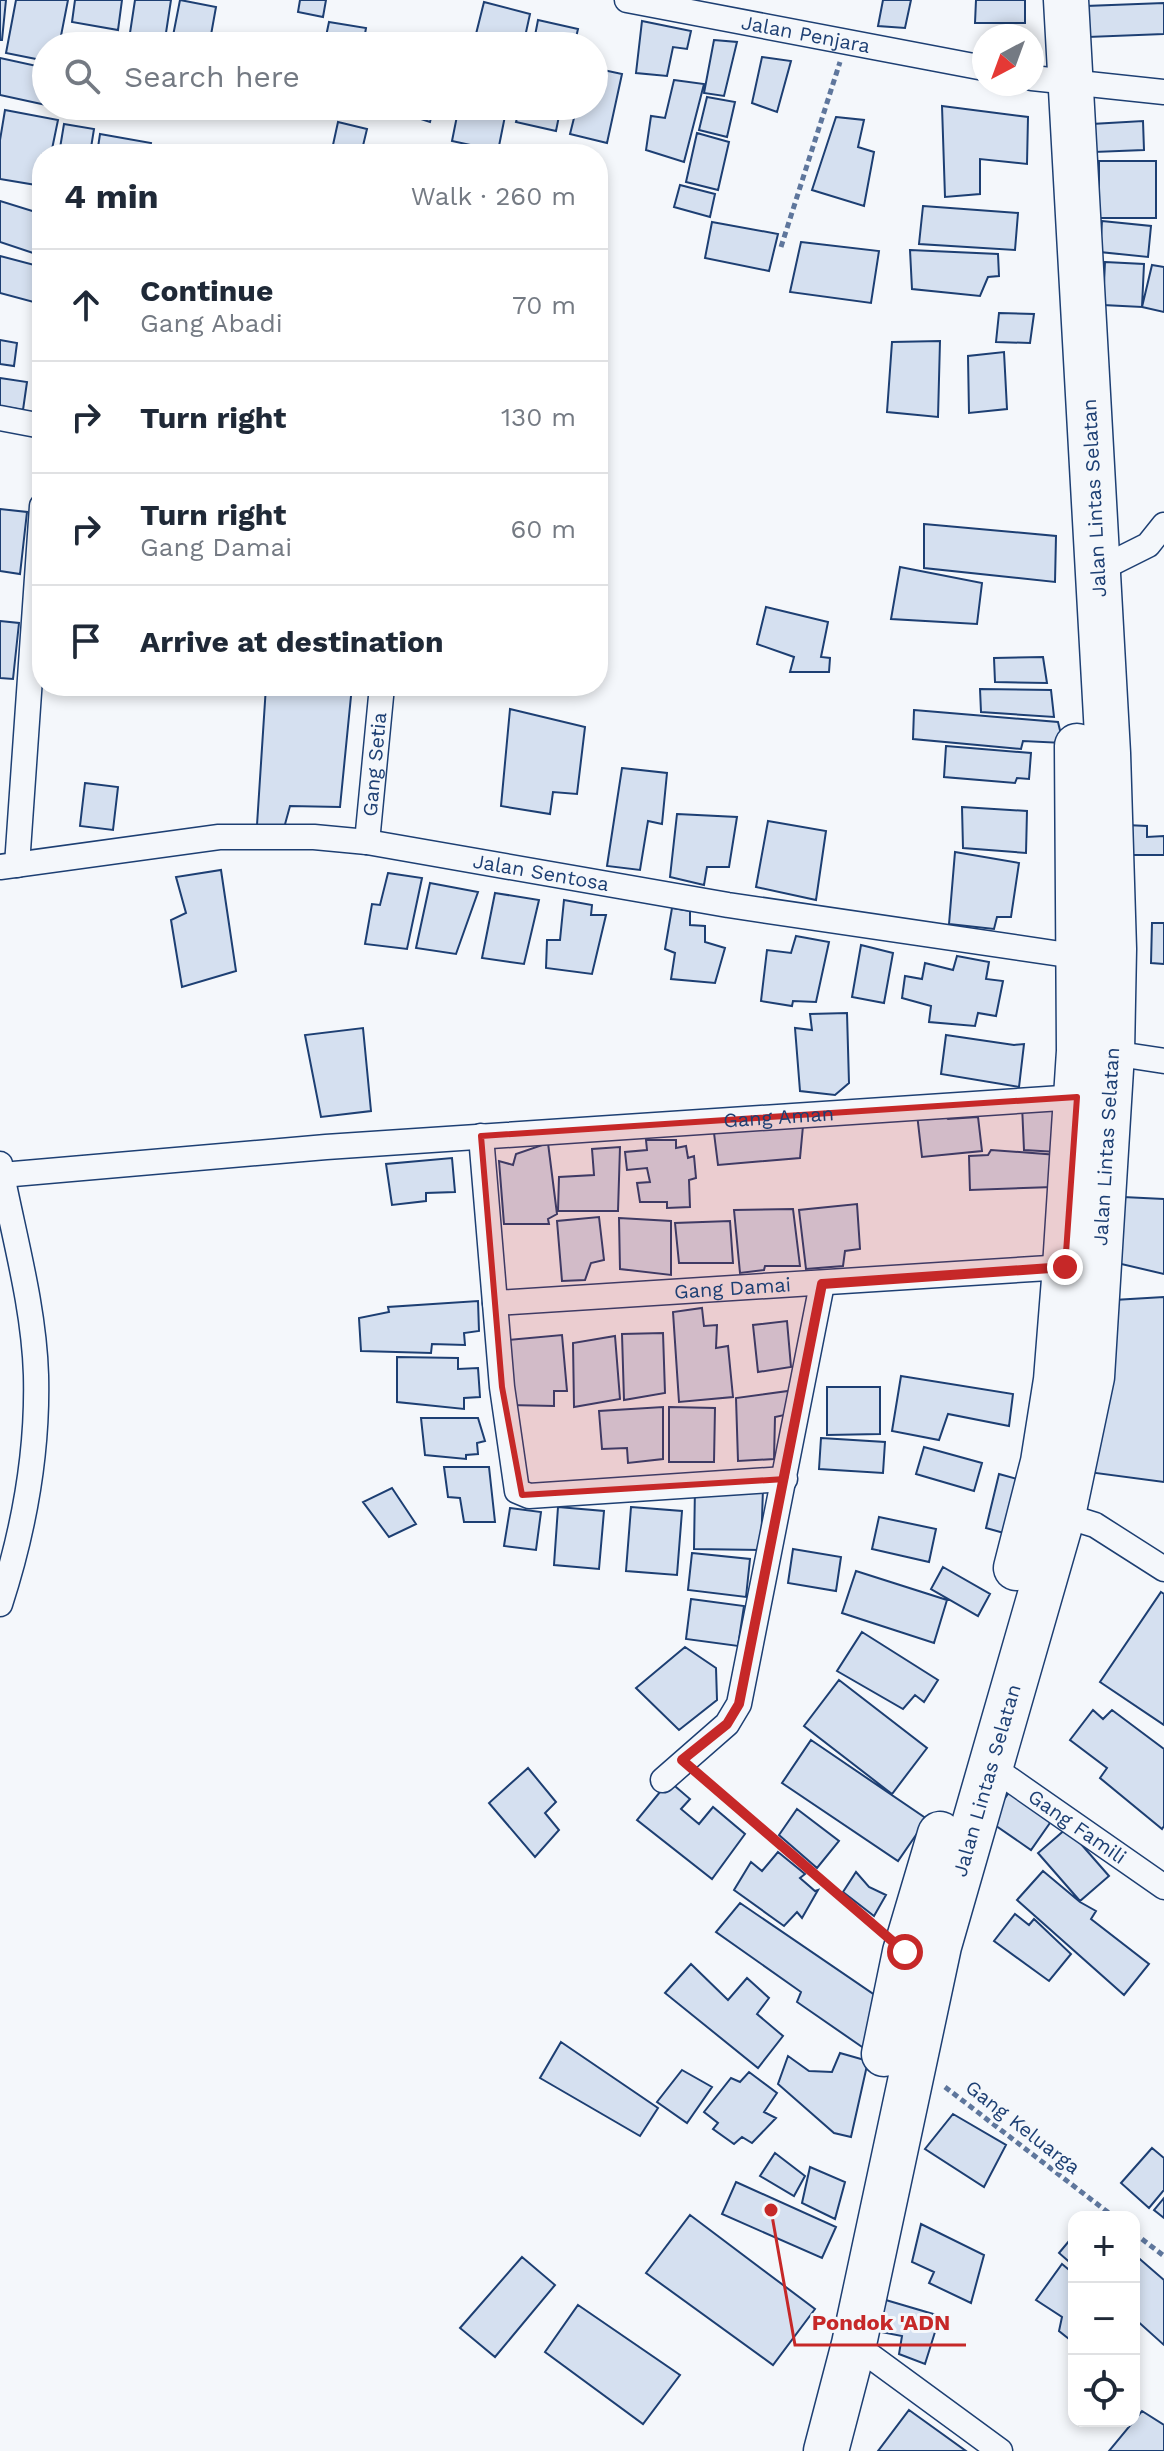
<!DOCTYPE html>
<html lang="en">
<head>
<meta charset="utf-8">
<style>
	body { margin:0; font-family:"Work Sans",sans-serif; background:#f6f6f7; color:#1f2937 }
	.controls { position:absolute; right:24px; bottom:24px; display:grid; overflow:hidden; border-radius:16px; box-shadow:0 4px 12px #0003 }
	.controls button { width:72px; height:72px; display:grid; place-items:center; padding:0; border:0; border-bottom:2px solid #e0e1e3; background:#fff; color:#1f2937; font:40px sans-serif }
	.compass { position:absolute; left:972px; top:24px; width:72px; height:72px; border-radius:50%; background:#fff; box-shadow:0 4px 12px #0003; rotate:221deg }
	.stop { position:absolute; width:24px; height:24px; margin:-18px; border:6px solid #c62828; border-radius:50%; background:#fff }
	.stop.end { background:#c62828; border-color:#fff; box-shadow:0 2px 8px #0008 }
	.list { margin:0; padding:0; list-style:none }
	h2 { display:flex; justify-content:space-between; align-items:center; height:104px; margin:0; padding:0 32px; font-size:34px }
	h2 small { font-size:26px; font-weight:400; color:#747a83 }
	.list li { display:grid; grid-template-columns:52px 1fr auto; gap:24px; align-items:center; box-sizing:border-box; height:112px; padding:0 32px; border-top:2px solid #e0e1e3 }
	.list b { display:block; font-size:30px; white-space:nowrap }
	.list p { margin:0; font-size:26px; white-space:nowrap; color:#747a83 }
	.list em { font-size:26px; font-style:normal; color:#747a83 }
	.icon { flex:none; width:44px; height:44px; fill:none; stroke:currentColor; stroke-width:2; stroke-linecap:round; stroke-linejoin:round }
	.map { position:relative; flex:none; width:1164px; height:2451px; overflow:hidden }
	.search { position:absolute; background:#fff; box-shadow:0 4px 12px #0003; left:32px; top:32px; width:576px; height:88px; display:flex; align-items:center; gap:20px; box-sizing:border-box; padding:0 28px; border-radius:44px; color:#747a83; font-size:30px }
	.panel { position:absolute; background:#fff; box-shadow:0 4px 12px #0003; left:32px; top:144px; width:576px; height:552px; border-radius:32px }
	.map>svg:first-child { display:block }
	.building { fill:#d5e0f0; stroke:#1d3f73; stroke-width:2 }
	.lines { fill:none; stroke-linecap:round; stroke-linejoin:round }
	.street-casing { stroke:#1d3f73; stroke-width:27 }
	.highway-casing { stroke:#1d3f73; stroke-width:47 }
	.path { stroke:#5e769c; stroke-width:5; stroke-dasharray:6 4; stroke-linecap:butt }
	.street { stroke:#f4f7fb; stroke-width:24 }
	.highway { stroke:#f4f7fb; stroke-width:44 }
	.route { stroke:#c62828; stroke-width:10 }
	.marked { fill:#c62828; fill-opacity:0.2; stroke:#c62828; stroke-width:6; stroke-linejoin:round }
	.labels { text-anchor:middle; stroke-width:6; stroke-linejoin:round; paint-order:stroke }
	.street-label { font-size:20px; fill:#1d3f73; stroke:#f4f7fb }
	.leader { fill:none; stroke:#c62828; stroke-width:3 }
	.callout-dot { fill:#c62828; stroke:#f4f7fb; stroke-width:3 }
	.callout-label { font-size:22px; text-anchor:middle; font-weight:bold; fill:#c62828; stroke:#f4f7fb; stroke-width:6; stroke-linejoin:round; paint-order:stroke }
</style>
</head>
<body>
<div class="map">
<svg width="1164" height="2451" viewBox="0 0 1164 2451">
	<rect width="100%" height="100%" fill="#f4f7fb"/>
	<path class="building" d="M0,0H6L2,40H0Z
		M16,0H68L59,46H46V61L6,53Z
		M75,0H122L118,30L72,22Z
		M135,0H171L164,46H128Z
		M180,0L216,7L209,46H171Z
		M300,0H326L323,17L298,12Z
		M883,0H911L905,28L878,26Z
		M976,0H1025V23H975Z
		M484,2L530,14L523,46H473Z
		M1164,3V34L1088,37L1086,6Z
		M538,20L578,29L574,46H533Z
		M642,21L691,31L687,49L673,47L667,76L636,73Z
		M329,22L366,28L363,46H324Z
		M397,35L430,43L429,46H394Z
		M714,40L737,42L724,96L704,93Z
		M762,57L791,61L777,112L752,103Z
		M0,58L46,68V105L0,95Z
		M594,68L622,74L607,143L570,134L577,106H594Z
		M674,80L704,84L684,162L646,150L651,116L665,118Z
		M707,97L735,102L727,137L699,130Z
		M317,106H350L348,115Z
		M381,106H434L430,122Z
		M459,106H507L498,151L452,141Z
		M520,106H561L556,131L516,122Z
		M942,106L1028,117L1027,164L980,159V194L945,197Z
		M5,110L58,120L51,154H42V186L0,179V140Z
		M836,117L864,120L858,147L874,152L864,206L812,190Z
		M1143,121L1144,150L1094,152L1092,124Z
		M338,122L367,129L361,154H331Z
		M64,124L94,129L90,154H59Z
		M697,133L729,142L718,190L686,182Z
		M100,134L151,143L149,154H97Z
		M1099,161H1156V218H1099Z
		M680,185L715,194L710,217L674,207Z
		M0,201L42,214V256L0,242Z
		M923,206L1018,213L1015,250L919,244Z
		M1102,221L1151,226L1148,257L1100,252Z
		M712,222L778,234L769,271L705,258Z
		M801,242L879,251L871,303L790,292Z
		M910,250L998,254L999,276L988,277L980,296L912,289Z
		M0,256L42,267L41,304L0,293Z
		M1105,262L1144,264L1142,307L1103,305Z
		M1152,265L1164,267V312L1142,307Z
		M999,313L1034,314L1030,343L996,342Z
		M0,340L17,343L14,366L0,364Z
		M940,341L938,417L887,412L892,342Z
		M1004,352L1007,409L969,413L968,356Z
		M0,378L27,382L23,410L0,406Z
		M0,509L27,512L20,574L0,571Z
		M924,524L1056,536L1055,582L924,568Z
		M900,567L982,583L977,624L891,619Z
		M766,607L828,622L821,657L830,658L829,672H790L794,657L757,644Z
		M0,621L19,623L13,679L0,678Z
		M1043,657L1047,683L995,682L994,658Z
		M266,686H352L340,807L290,806L284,828L257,825Z
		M980,689L1051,690L1054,717L981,712Z
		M510,709L585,727L577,794L553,792L550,814L501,806Z
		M914,710L1058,722L1063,743L1023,741L1021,749L913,739Z
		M946,746L1031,753L1029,779L1017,778L1015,783L944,777Z
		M622,768L667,773L662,824L648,821L640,870L607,866Z
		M85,783L118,787L113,830L80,826Z
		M962,807L1027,811L1026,853L963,848Z
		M677,814L737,817L729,867H707L704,885L670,877Z
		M768,821L826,831L816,900L756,887Z
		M1126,825L1147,826V837L1164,836V855H1127Z
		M955,852L1019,863L1011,917H997L994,929L949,924Z
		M221,870L236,971L182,987L171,920L186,913L176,877Z
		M388,873L422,878L407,949L365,944L372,904L380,905Z
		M430,883L478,892L456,954L416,948Z
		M495,893L539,900L524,964L482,958Z
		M564,900L592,905L591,915H606L592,974L546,968L547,940H560Z
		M672,908L690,911V925L705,926V942L725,948L715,983L671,979L675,953L665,949Z
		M1152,923H1164V964L1151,963Z
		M796,936L829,942L816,1002L793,1001L792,1006L761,1001L767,950L791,953Z
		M861,945L893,953L884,1003L852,997Z
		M957,956L989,962L986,979L1003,981L996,1016L978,1013L975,1026L929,1022L931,1006L902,998L905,976L922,979L925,963L953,970Z
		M847,1013L849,1083L835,1095L800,1091L795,1028L812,1030L810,1014Z
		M363,1028L371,1111L321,1117L305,1035Z
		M946,1035L1014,1045L1024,1044L1019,1087L941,1074Z
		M1058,1104L1057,1152L1024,1150L1022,1105Z
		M941,1113L948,1119L978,1117L982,1151L922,1157L917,1114Z
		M803,1126L800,1158L718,1165L714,1133Z
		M646,1140H676V1148L686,1146L688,1158L694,1156L696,1178L689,1180L690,1207L667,1208V1202H640L637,1183L650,1182L647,1168L627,1170L625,1152L647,1150Z
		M548,1143L557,1214L548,1219L549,1224H504L499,1161L513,1165L516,1154Z
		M620,1147L618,1211H558L559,1177L594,1175L592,1149Z
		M991,1150L1058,1155L1053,1187L970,1190L969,1156L988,1155Z
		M452,1158L455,1192L426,1193V1201L392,1205L386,1164Z
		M1123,1197L1164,1199V1274L1117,1263Z
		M857,1204L860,1249L845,1251L843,1266L806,1269L799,1210Z
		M793,1209L800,1266H765L764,1270L740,1273L734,1210Z
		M599,1217L604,1260L591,1263L585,1280L562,1281L557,1221Z
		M619,1218L671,1221V1275L620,1269Z
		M730,1221L733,1263H679L675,1223Z
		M1164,1297V1482L1088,1472L1114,1300Z
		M478,1301L479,1331L464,1333L465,1345L432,1344L431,1353L361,1351L359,1318L389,1312L388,1307Z
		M702,1308L704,1326L717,1325L716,1348L728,1346L733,1397L679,1402L673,1312Z
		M787,1321L791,1367L758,1372L753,1325Z
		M663,1333L665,1393L624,1400L622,1334Z
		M562,1335L567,1391H554V1406L509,1405L507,1340Z
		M615,1336L620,1399L574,1407L573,1343Z
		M397,1357L458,1358V1369L478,1368L480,1397L464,1398V1409L397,1402Z
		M901,1376L1013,1394L1009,1426L948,1414L939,1440L892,1431Z
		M827,1387H880V1434L827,1435Z
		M788,1391L789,1414L775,1417L774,1459L738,1461L736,1398Z
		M663,1407V1459L628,1463L627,1448L602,1449L599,1411Z
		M669,1407L715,1408L714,1462H669Z
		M421,1418H478L485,1441L477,1443L478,1454L466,1455V1459L425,1455Z
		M821,1438L885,1442L883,1473L819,1469Z
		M924,1447L982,1463L974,1491L916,1474Z
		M444,1467H489L495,1522H464L460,1498L448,1497Z
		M999,1474L1024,1481L1011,1535L986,1528Z
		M695,1486L763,1488L761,1550L694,1549Z
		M392,1488L416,1524L389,1537L363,1502Z
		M558,1507L604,1511L599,1569L554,1565Z
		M631,1507L682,1511L677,1575L626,1571Z
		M510,1508L541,1512L536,1550L504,1546Z
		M879,1517L936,1529L929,1562L872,1549Z
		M793,1549L841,1557L836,1591L788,1583Z
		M692,1553L750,1559L746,1597L688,1590Z
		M943,1567L990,1594L978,1616L931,1589Z
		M856,1571L947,1600L934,1643L842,1613Z
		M1161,1592L1164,1594V1725L1100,1682Z
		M691,1599L744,1606L738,1646L686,1639Z
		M862,1632L938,1680L924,1702L915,1695L903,1709L837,1671Z
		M685,1647L716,1668L717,1700L679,1730L636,1688Z
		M839,1680L927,1748L892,1794L804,1726Z
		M1093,1710L1103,1719L1112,1710L1164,1749V1826L1162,1829L1100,1778L1107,1768L1070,1740Z
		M811,1740L927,1819L898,1861L782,1783Z
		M528,1768L556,1802L545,1813L559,1830L535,1857L489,1803Z
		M669,1781L690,1799L681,1809L699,1824L713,1807L745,1834L712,1879L637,1820Z
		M1010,1791L1052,1820L1031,1850L989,1821Z
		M797,1809L839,1841L817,1868L779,1835Z
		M1067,1828L1109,1876L1080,1901L1038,1853Z
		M778,1852L805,1874L800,1878L815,1891L818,1890L802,1918L797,1912L784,1926L734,1890L751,1862L762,1871Z
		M1043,1871L1080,1902L1096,1911L1091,1919L1149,1964L1124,1995L1017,1900Z
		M856,1872L869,1887L886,1895L874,1916L843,1892Z
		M740,1903L882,2000L865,2049L797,2002L801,1992L716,1932Z
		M1015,1914L1029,1925L1034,1919L1071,1954L1049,1981L994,1941Z
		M691,1964L728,2000L747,1978L769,1998L757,2014L783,2036L758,2068L665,1993Z
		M561,2042L658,2108L640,2136L540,2078Z
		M840,2053L868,2061L851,2137L834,2133L778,2084L788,2056L809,2071L832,2072Z
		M682,2070L712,2087L687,2123L657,2102Z
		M749,2072L777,2093L764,2112L776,2118L752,2143L742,2137L734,2144L713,2129L718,2123L704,2112L731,2078L740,2082Z
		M953,2114L1006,2145L984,2187L925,2149Z
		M1152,2148L1164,2158V2190L1149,2208L1121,2183Z
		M775,2153L805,2176L794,2196L760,2176Z
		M810,2167L845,2182L835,2219L802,2203Z
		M736,2182L836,2227L822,2258L722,2214Z
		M1164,2198V2218L1154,2210Z
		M690,2215L815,2309L773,2365L646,2273Z
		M921,2224L984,2255L971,2303L929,2283L934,2272L912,2262Z
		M1074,2235V2266L1059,2253Z
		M1134,2254L1164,2280V2345L1134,2318Z
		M522,2257L555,2285L495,2357L460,2328Z
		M1062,2264L1074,2274V2343L1059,2331L1062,2317L1036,2300Z
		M879,2298L940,2316L925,2364L899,2354L902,2336L871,2330Z
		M578,2305L680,2375L643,2424L545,2352Z
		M909,2410L966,2451H878Z
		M1142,2411L1164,2425V2451H1109Z"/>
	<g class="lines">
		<defs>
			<g id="street">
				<path id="s1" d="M627,0L984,68"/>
				<path d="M1032,78L1164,92"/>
				<path d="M0,418L42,426"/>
				<path d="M1098,570L1148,545L1164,525"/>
				<path id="s2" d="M367,842L382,686"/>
				<path d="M17,865L42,506"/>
				<path id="s3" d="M0,867L219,837H314L367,842L728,905L1081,957"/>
				<path d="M1112,1053L1164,1061"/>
				<path d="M481,1136L502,1387L517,1491L529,1496L785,1479"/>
				<path id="s4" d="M0,1164L2,1175L326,1147L1077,1097"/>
				<path id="s5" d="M495,1303L1065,1267"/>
				<path d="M1063,1515L1095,1525L1164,1569"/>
				<path d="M0,1604C24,1530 38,1453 36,1375C34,1308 15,1240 2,1175"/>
				<path id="s6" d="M992,1767L1164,1887"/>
				<path d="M663,1780L727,1724L739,1704L822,1284"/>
				<path d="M854,2344L1000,2451"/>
			</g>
			<g id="highway">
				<path d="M1016,1568L1043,1462L1056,1380L1065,1267L1079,1051L1077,746"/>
				<path d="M884,2054L905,1952L940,1834"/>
				<path id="s7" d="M826,2451L854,2344L939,1946L1063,1515L1092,1377L1112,1053L1114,949L1108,753L1066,0"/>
			</g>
		</defs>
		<use href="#street" class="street-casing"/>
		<use href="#highway" class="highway-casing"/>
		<path class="path" d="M781,247L840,62
			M703,1778L877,1928
			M945,2087L1114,2217
			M1134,2233L1164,2256"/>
		<use href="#street" class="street"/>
		<use href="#highway" class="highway"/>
	</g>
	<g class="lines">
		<path class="route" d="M905,1952L682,1760L727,1724L739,1704L822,1284L1065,1267"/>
	</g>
	<path class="marked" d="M1077,1097L1065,1267L822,1284L785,1479L522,1495L502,1387L481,1136Z"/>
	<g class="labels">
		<g class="street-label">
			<text dy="7" stroke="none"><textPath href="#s1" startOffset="182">Jalan Penjara</textPath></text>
			<text transform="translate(1094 498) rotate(-93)" y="7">Jalan Lintas Selatan</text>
			<text dy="7" stroke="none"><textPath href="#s2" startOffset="78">Gang Setia</textPath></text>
			<text dy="7" stroke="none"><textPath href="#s3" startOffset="546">Jalan Sentosa</textPath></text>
			<text dy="7" stroke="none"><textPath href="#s4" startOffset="790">Gang Aman</textPath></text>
			<text dy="7" stroke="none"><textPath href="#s7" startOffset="1338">Jalan Lintas Selatan</textPath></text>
			<text dy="7" stroke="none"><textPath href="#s5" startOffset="238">Gang Damai</textPath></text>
			<text dy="7" stroke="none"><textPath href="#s7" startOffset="690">Jalan Lintas Selatan</textPath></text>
			<text dy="7" stroke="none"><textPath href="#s6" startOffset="104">Gang Famili</textPath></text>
			<text transform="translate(1023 2127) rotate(38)" y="7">Gang Keluarga</text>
		</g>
	</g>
	<path class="leader" d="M771 2210L795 2345H966"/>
	<circle class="callout-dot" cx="771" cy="2210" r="8"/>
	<g class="callout-label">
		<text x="881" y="2330">Pondok 'ADN</text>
	</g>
</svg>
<div class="controls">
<button>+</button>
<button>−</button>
<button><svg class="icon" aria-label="locate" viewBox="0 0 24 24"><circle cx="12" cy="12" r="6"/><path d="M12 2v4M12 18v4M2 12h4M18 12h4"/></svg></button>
</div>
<svg class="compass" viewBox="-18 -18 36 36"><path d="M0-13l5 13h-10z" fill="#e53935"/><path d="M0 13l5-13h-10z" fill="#747a83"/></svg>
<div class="stop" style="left:905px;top:1952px"></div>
<div class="stop end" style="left:1065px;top:1267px"></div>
<div class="search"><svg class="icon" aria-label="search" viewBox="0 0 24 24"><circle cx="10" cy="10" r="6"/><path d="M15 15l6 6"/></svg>Search here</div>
<section class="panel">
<h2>4 min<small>Walk · 260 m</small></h2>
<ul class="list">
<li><svg class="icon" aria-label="ahead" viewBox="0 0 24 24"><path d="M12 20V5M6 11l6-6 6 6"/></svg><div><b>Continue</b><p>Gang Abadi</p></div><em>70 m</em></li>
<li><svg class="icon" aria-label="right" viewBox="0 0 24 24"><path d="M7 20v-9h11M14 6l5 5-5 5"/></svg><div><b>Turn right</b></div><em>130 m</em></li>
<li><svg class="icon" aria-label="right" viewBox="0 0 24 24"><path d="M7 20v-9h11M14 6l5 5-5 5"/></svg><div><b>Turn right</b><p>Gang Damai</p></div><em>60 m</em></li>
<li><svg class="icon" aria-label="arrive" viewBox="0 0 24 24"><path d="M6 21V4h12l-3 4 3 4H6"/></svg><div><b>Arrive at destination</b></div></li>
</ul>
</section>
</div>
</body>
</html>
